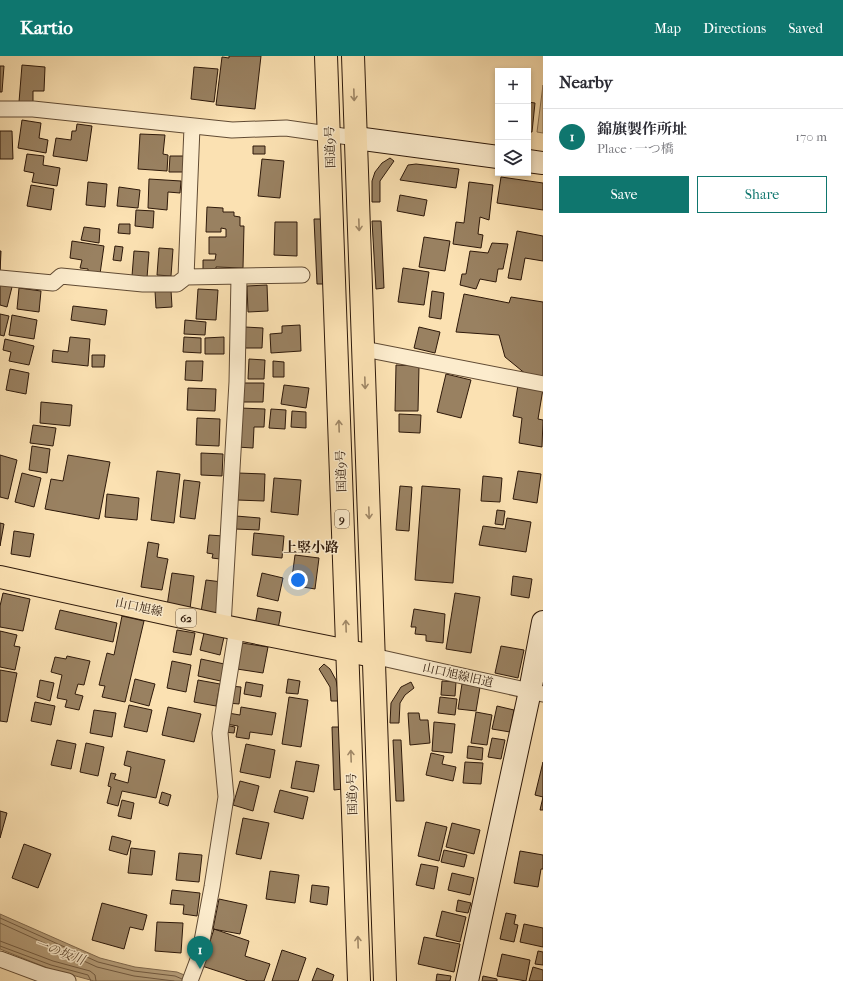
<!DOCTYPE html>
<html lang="en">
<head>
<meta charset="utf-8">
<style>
	body { margin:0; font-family:"IM FELL French Canon","Noto Serif JP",serif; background:#f2f2f3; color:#2b2b33 }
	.controls { position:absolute; right:12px; top:12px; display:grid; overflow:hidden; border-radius:0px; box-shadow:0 2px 6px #0003 }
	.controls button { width:36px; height:36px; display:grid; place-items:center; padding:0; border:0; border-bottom:1px solid #e1e1e2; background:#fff; color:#2b2b33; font:20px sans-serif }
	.you { position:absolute; left:298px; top:524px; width:14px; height:14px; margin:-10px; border:3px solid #fff; border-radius:50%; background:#1a73e8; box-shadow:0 0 0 6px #1a73e833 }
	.badge { display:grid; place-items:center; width:26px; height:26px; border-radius:50%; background:#0f766e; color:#fff; font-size:13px; font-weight:700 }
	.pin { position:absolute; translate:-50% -33px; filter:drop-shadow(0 1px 2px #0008) }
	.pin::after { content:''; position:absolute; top:21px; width:14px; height:12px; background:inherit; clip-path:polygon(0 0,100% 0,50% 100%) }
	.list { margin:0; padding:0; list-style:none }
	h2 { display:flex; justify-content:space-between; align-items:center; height:52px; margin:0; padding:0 16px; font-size:17px }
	h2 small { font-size:13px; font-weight:400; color:#7c7c81 }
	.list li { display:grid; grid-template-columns:26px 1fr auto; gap:12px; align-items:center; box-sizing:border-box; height:56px; padding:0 16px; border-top:1px solid #e1e1e2 }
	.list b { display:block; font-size:15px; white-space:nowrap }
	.list p { margin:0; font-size:13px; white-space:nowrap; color:#7c7c81 }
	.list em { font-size:13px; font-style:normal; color:#7c7c81 }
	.actions { display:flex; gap:8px; padding:12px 16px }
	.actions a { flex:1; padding:9px 0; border:1px solid #0f766e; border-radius:0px; text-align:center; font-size:14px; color:#0f766e }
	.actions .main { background:#0f766e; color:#fff }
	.icon { flex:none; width:22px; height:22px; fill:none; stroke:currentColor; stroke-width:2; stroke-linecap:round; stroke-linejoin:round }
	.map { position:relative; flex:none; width:543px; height:925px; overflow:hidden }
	header { display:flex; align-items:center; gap:24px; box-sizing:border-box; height:56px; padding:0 20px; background:#0f766e; color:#fff }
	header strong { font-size:19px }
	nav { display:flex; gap:22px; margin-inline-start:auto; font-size:14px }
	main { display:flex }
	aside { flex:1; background:#fff }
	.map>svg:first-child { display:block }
	.green { fill:#d8bf95; stroke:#836c50 }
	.water { fill:#b59d79; stroke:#7f684d }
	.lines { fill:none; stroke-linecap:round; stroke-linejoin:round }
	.shore { stroke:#725b42; stroke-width:1 }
	.building { fill:#998161; stroke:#2e190a }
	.street-casing { stroke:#614b34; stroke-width:17 }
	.secondary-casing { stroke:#2e190a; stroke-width:24 }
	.primary-casing { stroke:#2e190a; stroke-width:24 }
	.highway-casing { stroke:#2e190a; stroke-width:24 }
	.street { stroke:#fceccd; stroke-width:15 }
	.secondary { stroke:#fceccd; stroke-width:22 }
	.primary { stroke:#fbe1b2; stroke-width:22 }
	.highway { stroke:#fbe1b2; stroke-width:22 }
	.oneway { stroke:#9f8766 }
	.labels { text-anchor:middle; stroke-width:3; stroke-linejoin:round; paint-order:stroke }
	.shield { fill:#fceccd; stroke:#6c5844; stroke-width:1 }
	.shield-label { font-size:11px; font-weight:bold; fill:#2e190a }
	.street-label { font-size:12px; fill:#2e190a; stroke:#fceccd }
	.water-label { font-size:13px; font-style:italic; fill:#644e36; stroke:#fceccd }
	.quarter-label { font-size:14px; font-weight:bold; fill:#2e190a; stroke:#fceccd }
</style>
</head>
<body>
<header>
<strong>Kartio</strong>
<nav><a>Map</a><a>Directions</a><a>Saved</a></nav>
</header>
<main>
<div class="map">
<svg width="543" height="925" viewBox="0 0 543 925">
	<rect width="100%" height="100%" fill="#fbe1b2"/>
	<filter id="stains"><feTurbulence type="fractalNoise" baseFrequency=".005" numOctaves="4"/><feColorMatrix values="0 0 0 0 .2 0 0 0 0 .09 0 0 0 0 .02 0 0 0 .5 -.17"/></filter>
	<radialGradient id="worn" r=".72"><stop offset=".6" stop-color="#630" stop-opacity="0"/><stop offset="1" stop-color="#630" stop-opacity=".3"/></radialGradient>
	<path class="green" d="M543,29V77L537,76Z"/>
	<path class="water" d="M0,858L100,902L135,911L177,916L199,925H94L50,913L0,893Z"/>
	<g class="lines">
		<path class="shore" d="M0,862L98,906L134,915L175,920L182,923
			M0,867L97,911L134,920L174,925
			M0,885L53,905L90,915L95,919L96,925
			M0,890L51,909L88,919L91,925"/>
	</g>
	<path class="building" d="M229,0H261L255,53L216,49L222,1L229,2Z
		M22,9L45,11L44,35H33V47L19,46Z
		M0,10H4L2,36H0Z
		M194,11L218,13L214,46L191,43Z
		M528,46L535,47L532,76H528Z
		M22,64L41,67L39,82L48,84L46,97L18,92Z
		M77,68L92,70L87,105L53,100L56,82L71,84L72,75H76Z
		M0,75H12L13,103H0Z
		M140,78L165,79L163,98L168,99L167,115L138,113Z
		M253,90H265V98H253Z
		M27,98L44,100L43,109L60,112L57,130L32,126L34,117L24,115Z
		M170,100H184V116H169Z
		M390,102L394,105L380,125V146H372V125L375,116L382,107Z
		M262,103L284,105L280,142L258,140Z
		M416,108L459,113L456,132L400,124L408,109Z
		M501,121L543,127V154L497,147Z
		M149,123L181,125L180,137L168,136L167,154L148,152Z
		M88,126L107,128L105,151L86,149Z
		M469,126L493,129L489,164L480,161L478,178L483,179L481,192L453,188L456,166L464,167Z
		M31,129L54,133L51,154L27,150Z
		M119,131L140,134L138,152L117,150Z
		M400,139L427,144L424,160L397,155Z
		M207,151L223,152V156H234V160L240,161V170H244L243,212L216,211V216L203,215V204H215L216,198H209V181H226V173L221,172V176H206Z
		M136,154L154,155L153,172L135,170Z
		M314,163H323L326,228H317Z
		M372,165H381L384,232L376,233Z
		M275,166H297V200L274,199Z
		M119,168H130V178L118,177Z
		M84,171L100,173L99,187L81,184Z
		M517,175L543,180V205L525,202L521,224L508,222Z
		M424,181L450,185L445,215L419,211Z
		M72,185L104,190L100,218L88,217V213L80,212L82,204L70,202Z
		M492,187L508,188L503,213H498L496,226L480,223L476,233L460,229L462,218H466L470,195L488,197Z
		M115,190L123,191L121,205L113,204Z
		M159,192L173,193L171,220L157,219Z
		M0,195H1L0,217Z
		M134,195L149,196L147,222L132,220Z
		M403,212L429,216L424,249L398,246Z
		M0,228L12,231L7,251L0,249Z
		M267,229L268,255L248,256L247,230Z
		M19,232L41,235L39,256L17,253Z
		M198,233L218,234L216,264L196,263Z
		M171,234L172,251L156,252L155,235Z
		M432,235L444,237L441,263L429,261Z
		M464,238L509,247L511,241L543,246V321L527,319L505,301L499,279L456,276Z
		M73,250L107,254L105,269L71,264Z
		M0,258L9,260L4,280L0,279Z
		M12,259L37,264L34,283L9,279Z
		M185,264L206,266L205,279L184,278Z
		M300,269L301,295L271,297L270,278L282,277V270Z
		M245,271L263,272L262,292H244Z
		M419,271L440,276L435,297L414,292Z
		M70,281L90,283L88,310L52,306L53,294L68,296Z
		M184,281L201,282V297L183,296Z
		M224,281V298H205V282Z
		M5,283L34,290L29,309L9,305L11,296L3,294Z
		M92,299H105L104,311H92Z
		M249,303L265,304L264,323H248Z
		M186,305H203L202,325L185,324Z
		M273,305L284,306V321H273Z
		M396,309L419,310L418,355H395Z
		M10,313L29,317L26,338L6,334Z
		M446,318L471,324L461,362L437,356Z
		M242,327H264L263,346H242Z
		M284,329L309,332L306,352L281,348Z
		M518,329L543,333L538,363L543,364L542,391L519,387L522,362L513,360Z
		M188,332L216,333L215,355L187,354Z
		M41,346L72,349L70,370L40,367Z
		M240,352L265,353L264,371H254L253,392L237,391Z
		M271,353L286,354L285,373L269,372Z
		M292,355L306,356V372L291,371Z
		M399,358L421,359L420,377L399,376Z
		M197,362L220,363L219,390L196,389Z
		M33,369L56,372L53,390L30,387Z
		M32,390L50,393L47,417L29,414Z
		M201,397L223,398L222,420L201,419Z
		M0,399L17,404L8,443L0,441Z
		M68,399L110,406L99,463L45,453L51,423L63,425Z
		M157,415L180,418L174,467L151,464Z
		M518,415L541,418L537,447L513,443Z
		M22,417L41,422L34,451L15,446Z
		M238,417L265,418L264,445L237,444Z
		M483,420L502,422L500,446L481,445Z
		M274,422L301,424L298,459L271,456Z
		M184,424L200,426L195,463L180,461Z
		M400,430L412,431L409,475L396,474Z
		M422,430L460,433L453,527L415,524Z
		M107,438L139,442L137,464L105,461Z
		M497,454L505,455L503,469L495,468Z
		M236,460L260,462L259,474L235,473Z
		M507,462L531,466L526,496L479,489L483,470L505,473Z
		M0,467L4,468L0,490Z
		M14,475L34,478L30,501L11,498Z
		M254,477L284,480L282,502L252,499Z
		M209,479L223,480L220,503L212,502L213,498L207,497Z
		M148,486L159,488L157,501L168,503L162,534L141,531Z
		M295,499L319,502L315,533L291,529Z
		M172,517L194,520L190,553L167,550Z
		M262,517L283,522L278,545L257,540Z
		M513,520L532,523L529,542L511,539Z
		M206,524L222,526L218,558L201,556Z
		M3,537L30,543L23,575L0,571V550Z
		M455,537L480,541L471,597L446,593Z
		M258,552L281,556L278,573L255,569Z
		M414,553L445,558L443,587L426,585V579L415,578L416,571H411Z
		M60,554L117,567L113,586L55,573Z
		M122,560L144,565L125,646L102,641L105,630L99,629L107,597L114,599Z
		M177,574L195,577L191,599L173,596Z
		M0,575L17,579L14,590L20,591L15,614L0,611Z
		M204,577L224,581L220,599L200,594Z
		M242,587L268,591L263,617L237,613Z
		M501,590L524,594L518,622L495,617Z
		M67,600L90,605L84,629L78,628L75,638L83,640L79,654L65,651L67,644L57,642L62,619L51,616L55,601L66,603Z
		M201,603L229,609L225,626L198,620Z
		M172,605L191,609L186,636L167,632Z
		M324,608L330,613L336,624L340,645H331L330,631L319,613Z
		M0,614L17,617L7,666L0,665Z
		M135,623L155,628L149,650L130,645Z
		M288,623L300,625L298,638L286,637Z
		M40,624L54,627L50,645L37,641Z
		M198,624L220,628L216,650L194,646Z
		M442,625L456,626L455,640L441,639Z
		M246,626L263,629L261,641L244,638Z
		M411,626L414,632L405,639L400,647L399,667H390L391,647L401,631Z
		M462,628L480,631L476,655L458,653Z
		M230,630L241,631L239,648L228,647Z
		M289,641L308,644L301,691L282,688Z
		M440,641L457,643L455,659L438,657Z
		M35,646L55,650L51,669L31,665Z
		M129,649L152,654L147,676L124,671Z
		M497,650L514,654L510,676L492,673Z
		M168,651L201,658L194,686L162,679Z
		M241,651L276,657L272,679L250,676L249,683L236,681L238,670L226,668L228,657L240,659Z
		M94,654L116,657L112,681L90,677Z
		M476,656L492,659L487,689L471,687Z
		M408,657H419L420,664H428L430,687L410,689Z
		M434,666L455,668L452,697L432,695Z
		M225,669L235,671L234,677L224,676Z
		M332,671H341L343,733L334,734Z
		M492,682L505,684L501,703L488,701Z
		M57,684L76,688L71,713L51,709Z
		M393,684H401L404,745H396Z
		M86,687L104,691L98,720L80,716Z
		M246,688L275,694L270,722L240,716Z
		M468,690L483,692L482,704L467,702Z
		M127,695L165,704L156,742L122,735L118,750L107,747L111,731L108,730L111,717L116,718L114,723L128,727L131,711L124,709Z
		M431,697L444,700L442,708L456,711L453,725L426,719Z
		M296,705L319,709L314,736L291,732Z
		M465,706L483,707L481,728L463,727Z
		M543,706V754H540L543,741L535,739Z
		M240,725L259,730L253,755L233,749Z
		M280,734L308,741L303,763L274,756Z
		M162,736L171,739L168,750L159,747Z
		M122,744L134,747L131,763L118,760Z
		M0,755L7,757L0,782Z
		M243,762L269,767L261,803L236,798Z
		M426,766L447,771L439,805L418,800Z
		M452,767L480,774L474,798L446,791Z
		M112,780L131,785L127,799L109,794Z
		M24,788L51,798L38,832L12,822Z
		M131,792L155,795L152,819L128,817Z
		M444,794L467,799L464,811L441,806Z
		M520,795L543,799V813H541L538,831L514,827Z
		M179,797L202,799L199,826L176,824Z
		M421,808L438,811L434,833L416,829Z
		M270,815L299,819L295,847L266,843Z
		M452,817L474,822L470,839L448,834Z
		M312,829L329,831L327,849L310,846Z
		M172,834L200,837L197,860L183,858L184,849L170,848Z
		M219,843L247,849L240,878L213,873Z
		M458,844L471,847L468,857L456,855Z
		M102,847L147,859L143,874L130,871L124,893L92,884Z
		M442,855L466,861L460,886L436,880Z
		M506,857L516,859L514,868L518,869L514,886L500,883Z
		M157,866L183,867L181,897L155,895Z
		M524,868L543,872V891L520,886Z
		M214,873L249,885L245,900L270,908L264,925H248L202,910Z
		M424,881L460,888L454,916L418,908Z
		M282,894L306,902L298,925H272Z
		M538,895L543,896V909L535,908Z
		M502,898L530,904L526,925L497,920Z
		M533,911L543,914V925H529Z
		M317,912L334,919L332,925H312Z
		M437,918L451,920L450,925H436Z
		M483,920L497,923V925H482Z"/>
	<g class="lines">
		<defs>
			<path id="street" d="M0,53H33L232,74L286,72L356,82
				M186,221L192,71
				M0,222L53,227L61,220L143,228H177L186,221L302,219
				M364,293L543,328
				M223,570L237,326L239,221
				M373,600L543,638
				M0,903L43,919L68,925
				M190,925L199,901L212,831L226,741L220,677L237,572"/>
			<path id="secondary" d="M356,82L498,101
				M528,105L543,107
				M467,925L530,635L543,566"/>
			<path id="primary" d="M0,521L223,570L373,600"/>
			<path id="highway" d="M326,0L359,925
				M353,0L385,925"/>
		</defs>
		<use href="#street" class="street-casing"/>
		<use href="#secondary" class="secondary-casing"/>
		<use href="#primary" class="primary-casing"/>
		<use href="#highway" class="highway-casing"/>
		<use href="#street" class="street"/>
		<use href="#secondary" class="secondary"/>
		<use href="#primary" class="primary"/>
		<use href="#highway" class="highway"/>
	</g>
	<defs><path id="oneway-shaft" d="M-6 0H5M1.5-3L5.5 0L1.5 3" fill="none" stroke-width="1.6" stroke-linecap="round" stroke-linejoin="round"/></defs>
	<g class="oneway">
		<use href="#oneway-shaft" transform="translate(354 39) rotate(88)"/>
		<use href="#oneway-shaft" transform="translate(359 169) rotate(88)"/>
		<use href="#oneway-shaft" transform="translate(365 327) rotate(88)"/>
		<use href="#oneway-shaft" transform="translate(339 370) rotate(-92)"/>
		<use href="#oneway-shaft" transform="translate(369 457) rotate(88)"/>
		<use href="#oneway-shaft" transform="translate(346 570) rotate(-92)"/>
		<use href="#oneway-shaft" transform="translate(351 700) rotate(-92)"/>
		<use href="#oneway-shaft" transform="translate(358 886) rotate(-92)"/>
	</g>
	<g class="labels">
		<g class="shield">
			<rect x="335" y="454" width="14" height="18" rx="3"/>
			<rect x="176" y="553" width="20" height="18" rx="3"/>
		</g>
		<g class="shield-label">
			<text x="342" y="467">9</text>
			<text x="186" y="566">62</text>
		</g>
		<g class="street-label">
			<text transform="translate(330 91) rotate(-92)" y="4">国道9号</text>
			<text transform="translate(341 415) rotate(-92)" y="4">国道9号</text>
			<text transform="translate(139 551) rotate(12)" y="4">山口旭線</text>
			<text transform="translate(458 619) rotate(13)" y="4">山口旭線旧道</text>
			<text transform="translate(352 738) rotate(-92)" y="4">国道9号</text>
		</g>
		<g class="water-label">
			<text transform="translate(60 895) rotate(20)" y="5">一の坂川</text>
		</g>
		<g class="quarter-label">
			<text x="311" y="496">上竪小路</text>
		</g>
	</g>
	<rect width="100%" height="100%" filter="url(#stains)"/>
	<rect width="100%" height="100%" fill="url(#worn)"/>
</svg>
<div class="controls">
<button>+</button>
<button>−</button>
<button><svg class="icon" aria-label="layers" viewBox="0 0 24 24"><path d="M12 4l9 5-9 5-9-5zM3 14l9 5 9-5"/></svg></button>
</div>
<div class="you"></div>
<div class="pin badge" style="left:200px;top:913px">1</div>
</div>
<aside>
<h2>Nearby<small></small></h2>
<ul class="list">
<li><span class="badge">1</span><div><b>錦旗製作所址</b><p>Place · 一つ橋</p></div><em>170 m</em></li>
</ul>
<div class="actions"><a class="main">Save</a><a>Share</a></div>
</aside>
</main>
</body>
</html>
